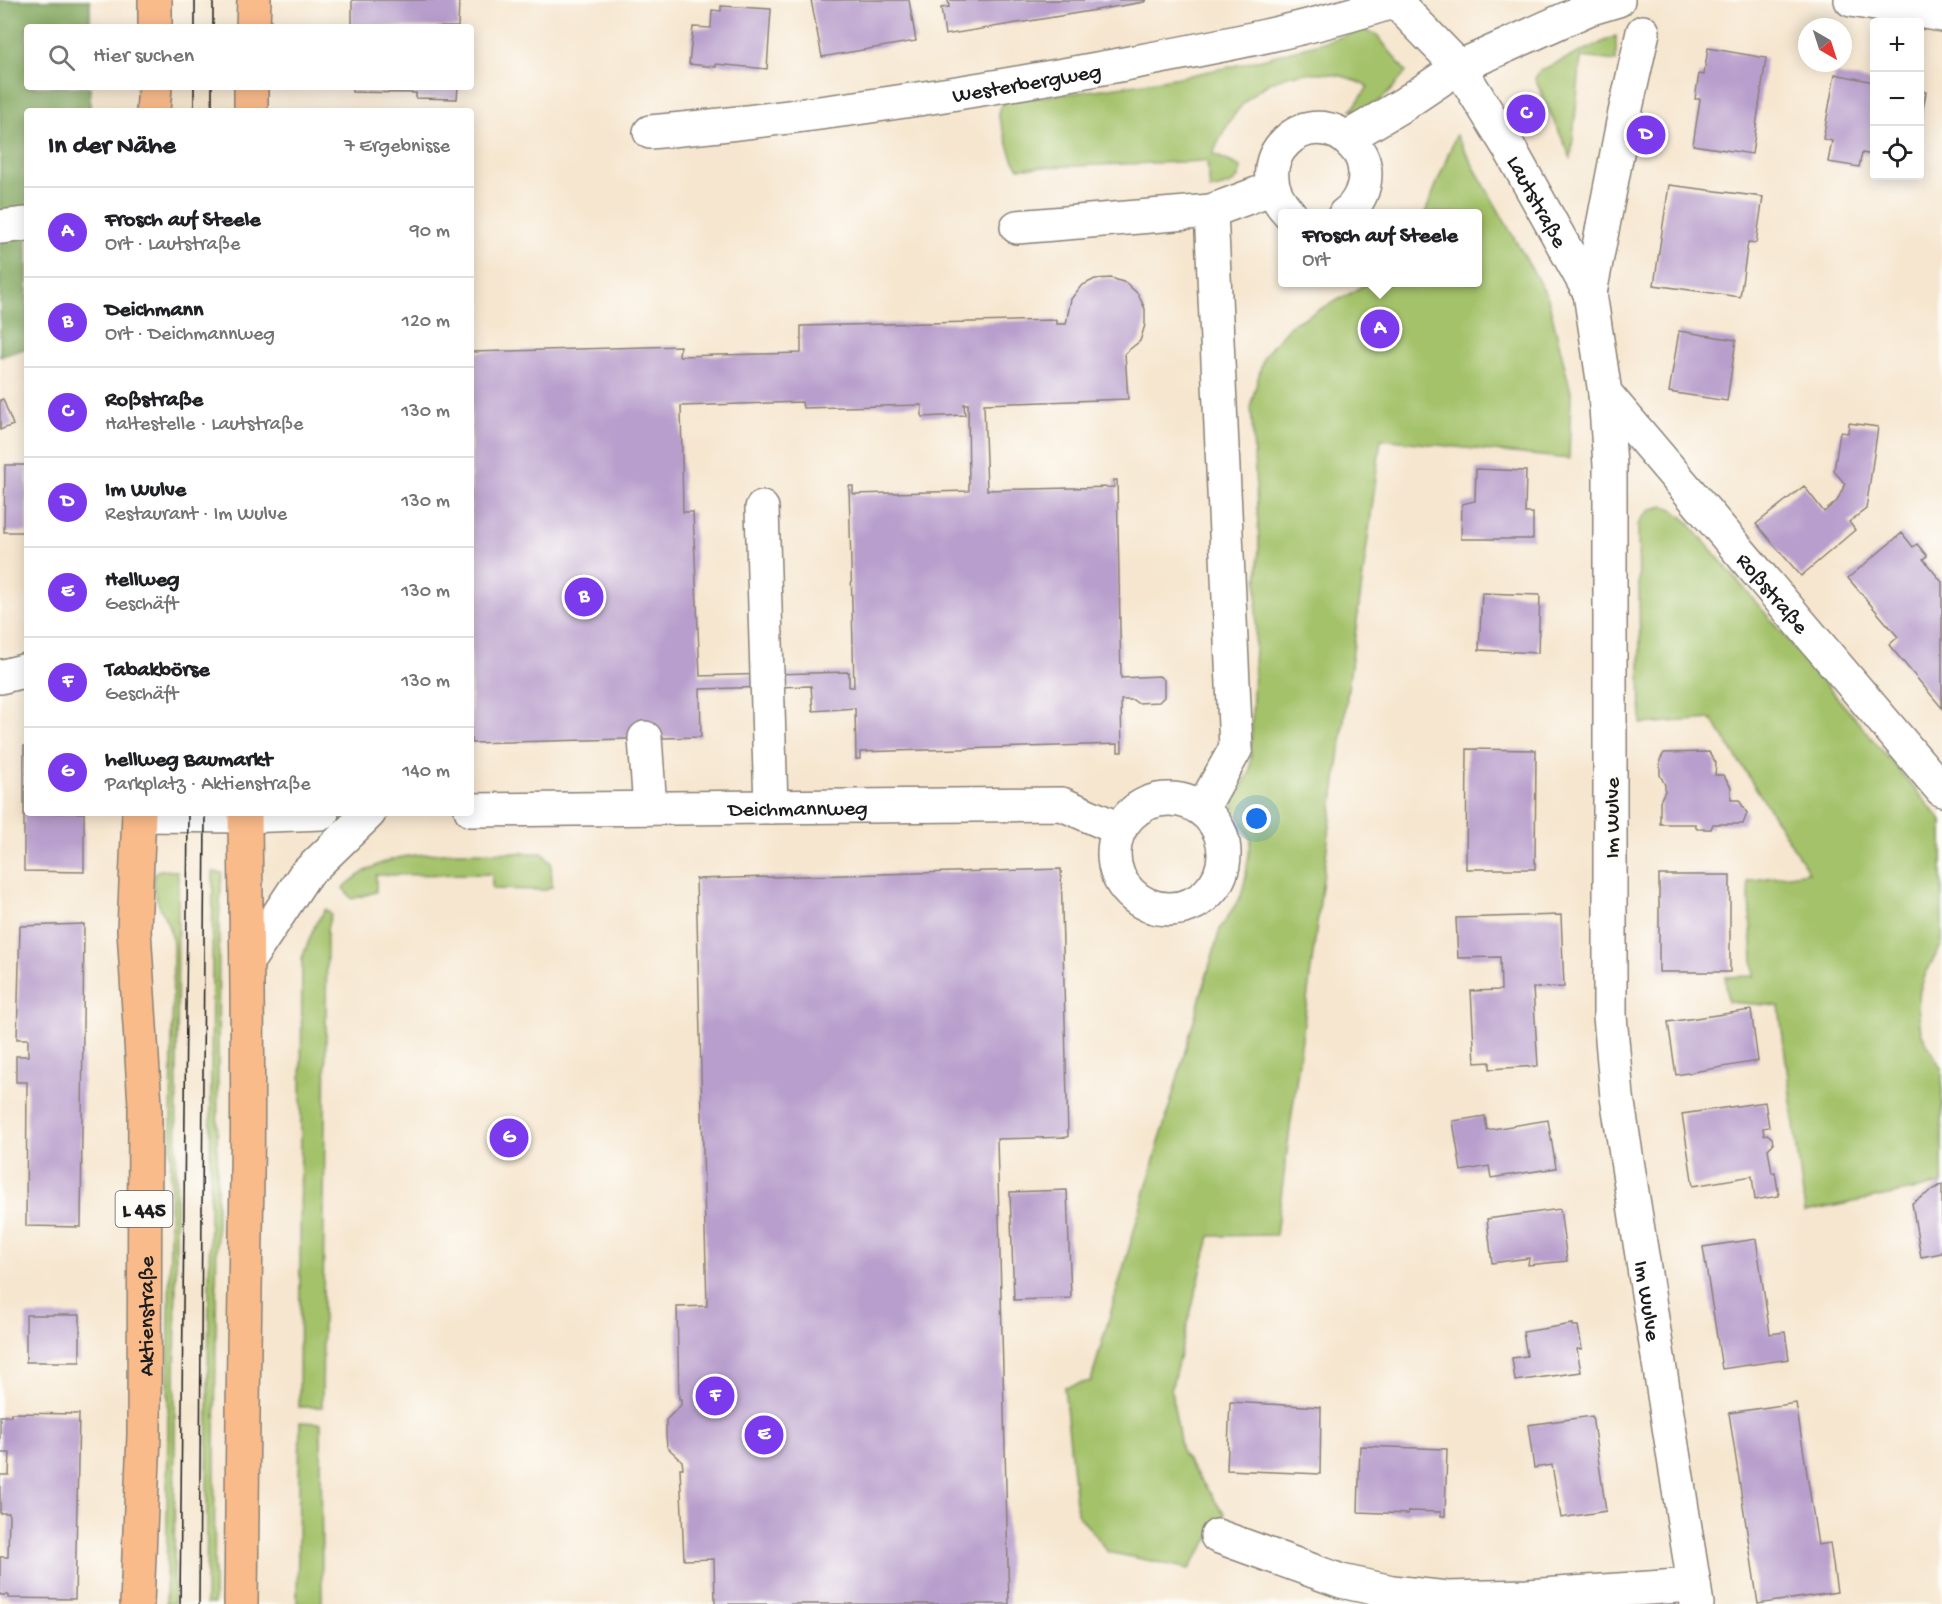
<!DOCTYPE html>
<html lang="de">
<head>
<meta charset="utf-8">
<style>
	body { margin:0; font-family:"Gochi Hand",sans-serif; background:#f6f6f6; color:#202124 }
	.controls { position:absolute; right:18px; top:18px; display:grid; overflow:hidden; border-radius:6px; box-shadow:0 3px 15px #0003 }
	.controls button { width:54px; height:54px; display:grid; place-items:center; padding:0; border:0; border-bottom:2px solid #e0e0e0; background:#fff; color:#202124; font:30px sans-serif }
	.compass { position:absolute; left:1798px; top:18px; width:54px; height:54px; border-radius:50%; background:#fff; box-shadow:0 3px 15px #0003; rotate:141deg }
	.you { position:absolute; left:1257px; top:819px; width:21px; height:21px; margin:-15px; border:4px solid #fff; border-radius:50%; background:#1a73e8; box-shadow:0 0 0 9px #1a73e833 }
	.badge { display:grid; place-items:center; width:39px; height:39px; border-radius:50%; background:#7c3aed; color:#fff; font-size:20px; font-weight:700 }
	.pin { position:absolute; translate:-50% -50%; border:3px solid #fff; box-shadow:0 2px 6px #0006 }
	.popup { position:absolute; left:1278px; top:209px; width:204px; height:78px; box-sizing:border-box; display:grid; place-content:center; border-radius:6px; background:#fff; filter:drop-shadow(0 2px 4px #0005); font-size:20px; white-space:nowrap; color:#757577 }
	.popup b { font-size:22px; color:#202124 }
	.popup::after { content:''; position:absolute; left:50%; top:100%; margin-left:-12px; border:12px solid transparent; border-top-color:#fff }
	.list { margin:0; padding:0; list-style:none }
	h2 { display:flex; justify-content:space-between; align-items:center; height:78px; margin:0; padding:0 24px; font-size:26px }
	h2 small { font-size:20px; font-weight:400; color:#757577 }
	.list li { display:grid; grid-template-columns:39px 1fr auto; gap:18px; align-items:center; box-sizing:border-box; height:90px; padding:0 24px; border-top:2px solid #e0e0e0 }
	.list b { display:block; font-size:22px; white-space:nowrap }
	.list p { margin:0; font-size:20px; white-space:nowrap; color:#757577 }
	.list em { font-size:20px; font-style:normal; color:#757577 }
	.icon { flex:none; width:33px; height:33px; fill:none; stroke:currentColor; stroke-width:2; stroke-linecap:round; stroke-linejoin:round }
	.map { position:relative; flex:none; width:1942px; height:1604px; overflow:hidden }
	.search { position:absolute; background:#fff; box-shadow:0 3px 15px #0003; left:24px; top:24px; width:450px; height:66px; display:flex; align-items:center; gap:15px; box-sizing:border-box; padding:0 21px; border-radius:6px; color:#757577; font-size:22px }
	.panel { position:absolute; background:#fff; box-shadow:0 3px 15px #0003; left:24px; top:108px; width:450px; height:708px; border-radius:6px }
	.map>svg:first-child { display:block }
	.green { fill:#a4c26a; stroke:#606f43; stroke-width:1.5 }
	.forest { fill:#83a85e; stroke:#50623d; stroke-width:1.5 }
	.building { fill:#b89ecc; fill-rule:evenodd }
	.lines { fill:none; stroke-linecap:round; stroke-linejoin:round }
	.minor-casing { stroke:#898176; stroke-width:36 }
	.major-casing { stroke:#898176; stroke-width:36 }
	.minor { stroke:#fff; stroke-width:33 }
	.major { stroke:#fabb8b; stroke-width:33 }
	.tram { stroke:#1c1c1c; stroke-width:1.5 }
	.labels { text-anchor:middle; stroke-width:5; stroke-linejoin:round; paint-order:stroke }
	.shield { fill:#fdfcf7; stroke:#605f5e; stroke-width:1.5 }
	.shield-label { font-size:21px; font-weight:bold; fill:#1c1c1c }
	.street-label { font-size:22px; fill:#1c1c1c; stroke:#fdfcf7 }
</style>
</head>
<body>
<div class="map">
<svg width="1942" height="1604" viewBox="0 0 1942 1604">
	<rect width="100%" height="100%" fill="#fdfcf7"/>
	<filter id="ink" filterUnits="userSpaceOnUse"><feTurbulence type="fractalNoise" baseFrequency=".0167" numOctaves="2"/><feDisplacementMap in="SourceGraphic" scale="12" xChannelSelector="R" yChannelSelector="G"/><feConvolveMatrix kernelMatrix="1 2 1 2 8 2 1 2 1" color-interpolation-filters="sRGB"/></filter>
	<filter id="wash" filterUnits="userSpaceOnUse"><feTurbulence type="fractalNoise" baseFrequency=".008" numOctaves="4" result="noise"/><feDisplacementMap in="SourceGraphic" scale="24" xChannelSelector="R" yChannelSelector="G"/><feGaussianBlur stdDeviation="1.35" result="paint"/><feColorMatrix in="noise" values="0 0 0 0 0 0 0 0 0 0 0 0 0 0 0 0 0 1.4 0 .05"/><feComposite in="paint" operator="in"/></filter>
	<g filter="url(#wash)">
		<rect width="100%" height="100%" fill="#f6e6cf"/>
		<path class="green" d="M1364,30L1377,35L1406,72C1389,93 1379,108 1351,111L1368,87C1331,65 1279,68 1248,99C1232,114 1221,135 1213,154L1241,167C1240,185 1225,186 1210,190L1207,161L1019,168L1013,159L998,115C999,105 1003,103 1012,100C1089,92 1166,82 1242,64C1283,54 1324,42 1364,30Z
			M1616,36V61L1581,57L1571,158L1535,79L1539,71Z
			M1456,135L1548,298L1571,392L1569,459L1381,439L1276,1235L1210,1236L1171,1390L1182,1453L1225,1515L1189,1569L1108,1552L1077,1513L1064,1387L1091,1381L1220,929L1241,896L1245,880L1251,840L1232,802L1250,772L1259,541L1251,404L1264,356L1290,325L1351,293L1367,283L1478,282V214L1425,213Z
			M1664,506L1673,509L1686,520L1942,821V944L1926,973L1920,990L1918,1007L1921,1032L1942,1070V1184L1805,1212L1779,1006L1728,1002L1725,977L1754,976L1748,881L1809,872L1712,719L1641,724L1638,525C1643,513 1651,508 1664,506Z
			M457,852L543,853L551,863L552,887L546,890L492,889V874L376,875V892L352,899L343,888C380,854 411,855 457,852Z
			M160,870L177,871L178,878L174,1604H166L173,952C173,946 173,939 171,933C165,913 148,893 155,872Z
			M213,872L222,873L219,922L214,1604H206Z
			M326,909L331,914L327,929L322,1407H299L302,958L316,923Z
			M300,1422L321,1423L322,1604H297Z"/>
		<path class="forest" d="M0,0H90V27H27V87H90V111H27V348L0,357Z"/>
		<g id="blocks">
			<path class="building" d="M352,0H459L458,27H352Z
				M811,0H909L916,41L822,57Z
				M948,0H1146L1144,2L945,35L941,8L949,7Z
				M721,6L771,9L767,69L716,64V67L689,64L693,27L711,28L712,10L721,11Z
				M1708,48L1766,58L1752,154L1693,145L1700,99H1695L1699,74L1704,75Z
				M1835,74L1874,82V155L1862,153L1859,167L1828,162L1832,141L1823,139Z
				M352,87H458L457,99L416,98V93L352,92Z
				M1920,91L1926,92L1921,120H1920Z
				M1669,185L1763,197L1756,243L1748,242L1740,297L1654,285Z
				M1111,278L1126,283L1138,294L1145,309V325L1140,341L1125,353L1128,399L984,404L987,490L1114,487V480H1117L1121,678L1159,676L1164,680V697L1159,702L1137,703L1133,700H1121L1122,752H1118V744L860,752V759H856L855,708L813,711L811,686L700,689L701,737L471,743V352L680,346L679,356L801,353V326L1056,320V324H1066L1071,299L1081,286L1095,279ZM802,402L803,408L922,405V417L965,415L964,404H968L969,491L853,494V486H849L854,687H849V672L700,676L693,512H683L681,406Z
				M1679,331L1736,340L1727,401L1669,392Z
				M3,399L13,425L0,430V400Z
				M1849,423L1878,427L1866,509L1849,522L1855,530L1801,576L1756,524L1804,486L1824,512L1837,501L1845,484L1834,471L1840,432L1848,433Z
				M5,465H27V532H4Z
				M1476,469L1526,471L1525,513H1533V539H1461L1462,504L1475,501Z
				M1902,533L1913,547L1917,544L1927,556L1923,559L1942,582V708L1889,645L1898,637L1848,578Z
				M1482,593L1540,595L1538,653L1479,650Z
				M24,746H27V813H84V872L24,871Z
				M1467,749L1536,750L1535,869H1466Z
				M1709,752L1716,763L1715,775H1723L1731,787V800H1739L1747,813L1743,824H1713L1711,829H1697L1695,824H1660V801L1665,791V785L1660,775V760L1664,753Z
				M1061,869L1068,1137L997,1139L1009,1604H715L714,1559L684,1560L680,1468H683L682,1461L667,1447L666,1434V1420L681,1405V1399H679L677,1307L707,1306L696,879Z
				M1659,875H1730V972H1659Z
				M1561,915L1564,987L1533,988L1538,1066L1490,1069V1062L1475,1063L1471,991L1501,990L1500,957L1458,958L1456,918Z
				M84,924L81,1227L26,1226L27,1082H16V1056H28V1039H17L20,926Z
				M1751,1010L1758,1061L1676,1075L1668,1022Z
				M1765,1102L1769,1127L1763,1128L1764,1135L1767,1134L1772,1138L1773,1144L1768,1149L1772,1173L1775,1172L1779,1196L1755,1200L1752,1176L1693,1186L1682,1114Z
				M1485,1116L1487,1130L1548,1120L1556,1168L1491,1178L1489,1166L1461,1171L1453,1121Z
				M1942,1184V1253L1921,1257L1912,1203Z
				M1067,1190L1071,1298L1014,1300L1010,1192Z
				M1560,1209L1567,1261L1528,1265L1529,1258L1492,1263L1487,1219Z
				M1756,1239L1770,1334L1785,1332L1789,1359L1722,1369L1703,1247Z
				M26,1315H80V1362H26Z
				M1573,1324V1326H1578L1582,1349H1577L1581,1372L1515,1381L1512,1358L1527,1356L1523,1332Z
				M1230,1402L1321,1407L1320,1474L1227,1470Z
				M1796,1403L1818,1545L1830,1543L1837,1592L1758,1604L1729,1413Z
				M11,1413L79,1414L75,1599L8,1598V1595H0V1557H8L9,1513H0V1475H9L10,1453H0V1416H11Z
				M1592,1416L1606,1511L1561,1518L1552,1465L1534,1468L1528,1425Z
				M1360,1446L1447,1449L1445,1516H1441V1512L1409,1511L1408,1514L1358,1512Z"/>
		</g>
	</g>
	<g filter="url(#ink)">
		<use href="#blocks" fill-opacity="0" stroke="#898176" stroke-width="1.5"/>
		<g class="lines">
			<defs>
				<g id="minor">
					<path id="s1" d="M1394,0L1459,67L1511,151L1590,293"/>
					<path d="M1851,0L1942,15"/>
					<path id="s2" d="M1643,32L1624,117L1590,293L1605,393L1610,465V1016L1617,1097L1697,1604"/>
					<path id="s3" d="M650,132C804,118 956,95 1108,67C1204,49 1302,32 1395,1"/>
					<path d="M1347,138L1404,104L1459,67L1588,9L1618,0"/>
					<path d="M1290,214C1237,160 1311,98 1353,145C1361,153 1365,163 1365,174C1365,189 1358,205 1345,214"/>
					<path d="M0,227L27,224"/>
					<path d="M1017,227L1211,211"/>
					<path id="s4" d="M1605,393L1942,790"/>
					<path d="M762,508L771,807"/>
					<path d="M0,677L27,670"/>
					<path d="M645,738L650,808"/>
					<circle cx="1169" cy="854" r="55"/>
					<path d="M1202,809L1236,748L1211,211L1273,188"/>
					<path id="s5" d="M471,810L1062,804L1119,829"/>
					<path d="M139,815L245,816L322,813"/>
					<path d="M247,962L304,876L369,813"/>
					<path d="M1217,1536L1341,1581L1392,1592L1447,1598L1527,1596L1694,1585"/>
				</g>
				<g id="major">
					<path d="M155,0V27"/>
					<path d="M253,27L254,0"/>
					<path d="M153,111L155,87"/>
					<path d="M251,111V87"/>
					<path id="s6" d="M137,1604L144,1435L145,1105L134,930L139,813"/>
					<path d="M241,1604C242,1462 244,1319 247,1177C249,1055 246,934 245,813"/>
				</g>
			</defs>
			<use href="#minor" class="minor-casing"/>
			<use href="#major" class="major-casing"/>
			<use href="#minor" class="minor"/>
			<use href="#major" class="major"/>
			<path class="tram" d="M195,27V0
				M213,27V0
				M194,111V87
				M212,111V87
				M180,1604L188,813
				M199,1604L205,813"/>
		</g>
	</g>
	<g class="labels">
		<rect class="shield" x="115.5" y="1191" width="57" height="36" rx="4.5"/>
		<g class="shield-label">
			<text x="144" y="1216">L 445</text>
		</g>
		<g class="street-label">
			<text dy="8" stroke="none"><textPath href="#s3" startOffset="380">Westerbergweg</textPath></text>
			<text dy="8" stroke="none"><textPath href="#s1" startOffset="249">Lautstraße</textPath></text>
			<text dy="8" stroke="none"><textPath href="#s4" startOffset="261">Roßstraße</textPath></text>
			<text dy="8" stroke="none"><textPath href="#s5" startOffset="327">Deichmannweg</textPath></text>
			<text transform="translate(1610 818) rotate(-90)" y="8">Im Wulve</text>
			<text dy="8" stroke="none"><textPath href="#s2" startOffset="1278">Im Wulve</textPath></text>
			<text dy="8" stroke="none"><textPath href="#s6" startOffset="288">Aktienstraße</textPath></text>
		</g>
	</g>
</svg>
<div class="controls">
<button>+</button>
<button>−</button>
<button><svg class="icon" aria-label="locate" viewBox="0 0 24 24"><circle cx="12" cy="12" r="6"/><path d="M12 2v4M12 18v4M2 12h4M18 12h4"/></svg></button>
</div>
<svg class="compass" viewBox="-18 -18 36 36"><path d="M0-13l5 13h-10z" fill="#e53935"/><path d="M0 13l5-13h-10z" fill="#757577"/></svg>
<div class="you"></div>
<div class="pin badge" style="left:1380px;top:329px">A</div>
<div class="popup"><b>Frosch auf Steele</b>Ort</div>
<div class="pin badge" style="left:584px;top:597px">B</div>
<div class="pin badge" style="left:1526px;top:114px">C</div>
<div class="pin badge" style="left:1646px;top:135px">D</div>
<div class="pin badge" style="left:764px;top:1435px">E</div>
<div class="pin badge" style="left:715px;top:1396px">F</div>
<div class="pin badge" style="left:509px;top:1138px">G</div>
<div class="search"><svg class="icon" aria-label="search" viewBox="0 0 24 24"><circle cx="10" cy="10" r="6"/><path d="M15 15l6 6"/></svg>Hier suchen</div>
<section class="panel">
<h2>In der Nähe<small>7 Ergebnisse</small></h2>
<ul class="list">
<li><span class="badge">A</span><div><b>Frosch auf Steele</b><p>Ort · Lautstraße</p></div><em>90 m</em></li>
<li><span class="badge">B</span><div><b>Deichmann</b><p>Ort · Deichmannweg</p></div><em>120 m</em></li>
<li><span class="badge">C</span><div><b>Roßstraße</b><p>Haltestelle · Lautstraße</p></div><em>130 m</em></li>
<li><span class="badge">D</span><div><b>Im Wulve</b><p>Restaurant · Im Wulve</p></div><em>130 m</em></li>
<li><span class="badge">E</span><div><b>Hellweg</b><p>Geschäft</p></div><em>130 m</em></li>
<li><span class="badge">F</span><div><b>Tabakbörse</b><p>Geschäft</p></div><em>130 m</em></li>
<li><span class="badge">G</span><div><b>hellweg Baumarkt</b><p>Parkplatz · Aktienstraße</p></div><em>140 m</em></li>
</ul>
</section>
</div>
</body>
</html>
